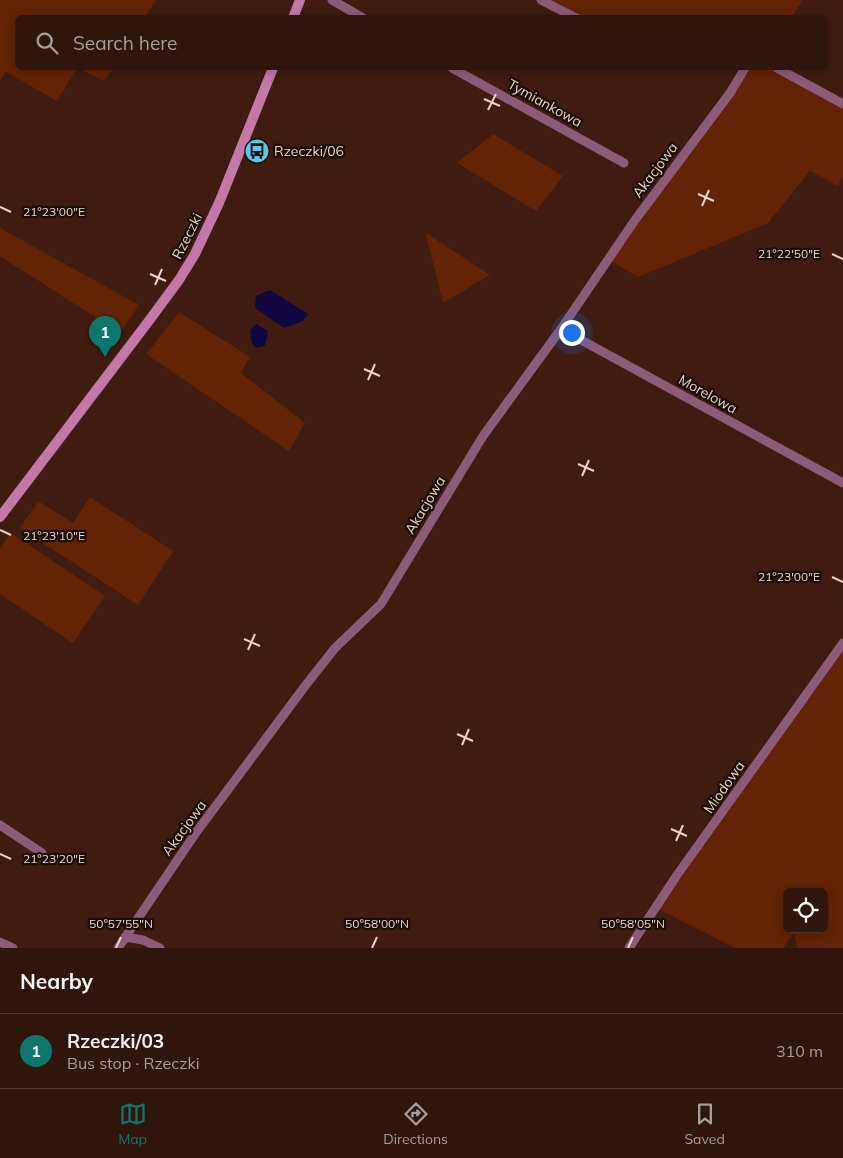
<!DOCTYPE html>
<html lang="en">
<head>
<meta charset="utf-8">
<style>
	body { margin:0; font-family:Mulish,sans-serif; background:#3b2219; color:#f1f3f6 }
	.controls { position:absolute; right:15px; bottom:15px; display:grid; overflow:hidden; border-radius:8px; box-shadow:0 2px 12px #0003 }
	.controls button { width:45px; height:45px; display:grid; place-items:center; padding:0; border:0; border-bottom:1px solid #4a342c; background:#2f150b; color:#f1f3f6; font:25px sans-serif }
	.you { position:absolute; left:571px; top:332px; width:18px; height:18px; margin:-12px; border:4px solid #fff; border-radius:50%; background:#1a73e8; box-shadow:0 0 0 8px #1a73e833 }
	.badge { display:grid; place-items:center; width:32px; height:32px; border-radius:50%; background:#0f766e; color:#fff; font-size:16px; font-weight:700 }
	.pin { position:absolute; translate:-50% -41px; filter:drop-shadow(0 1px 2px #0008) }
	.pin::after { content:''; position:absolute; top:26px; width:18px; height:15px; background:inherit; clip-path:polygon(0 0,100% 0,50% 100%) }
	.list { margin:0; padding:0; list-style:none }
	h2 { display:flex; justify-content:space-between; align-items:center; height:65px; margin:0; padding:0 20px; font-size:21px }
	h2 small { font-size:16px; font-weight:400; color:#a79f9d }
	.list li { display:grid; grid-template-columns:32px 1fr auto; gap:15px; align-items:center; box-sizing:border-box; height:75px; padding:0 20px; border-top:1px solid #4a342c }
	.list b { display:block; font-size:19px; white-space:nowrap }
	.list p { margin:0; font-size:16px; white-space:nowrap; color:#a79f9d }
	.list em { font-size:16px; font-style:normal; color:#a79f9d }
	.icon { flex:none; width:28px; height:28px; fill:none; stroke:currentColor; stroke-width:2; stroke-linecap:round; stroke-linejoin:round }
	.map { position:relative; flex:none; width:843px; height:948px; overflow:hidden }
	.search { position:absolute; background:#2f150b; box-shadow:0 2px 12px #0003; left:15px; right:15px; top:15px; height:55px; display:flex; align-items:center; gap:12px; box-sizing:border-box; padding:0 18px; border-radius:8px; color:#a79f9d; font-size:19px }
	.sheet { height:140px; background:#2f150b }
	nav { display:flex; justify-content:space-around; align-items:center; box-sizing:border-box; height:70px; border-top:1px solid #4a342c; background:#2f150b; font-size:14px; color:#a79f9d }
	nav a { display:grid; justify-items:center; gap:2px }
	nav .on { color:#0f766e }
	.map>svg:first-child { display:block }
	.green { fill:#622306; fill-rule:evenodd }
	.water { fill:#120641 }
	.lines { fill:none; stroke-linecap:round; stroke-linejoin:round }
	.minor { stroke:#8c5b7a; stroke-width:9 }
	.secondary { stroke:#c477a9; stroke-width:10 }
	.ticks { fill:none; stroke:#ecd4cb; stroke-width:2 }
	.labels { text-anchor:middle; stroke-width:4.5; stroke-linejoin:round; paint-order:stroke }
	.street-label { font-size:14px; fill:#ecd4cb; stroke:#1b0c06 }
	.poi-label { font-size:14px; fill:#ecd4cb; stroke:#1b0c06; text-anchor:start }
	.ticks-label { font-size:12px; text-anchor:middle; fill:#ecd4cb; stroke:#1b0c06; stroke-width:4.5; stroke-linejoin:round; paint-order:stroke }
</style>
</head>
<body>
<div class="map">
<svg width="843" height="948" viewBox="0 0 843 948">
	<rect width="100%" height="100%" fill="#3f1c0f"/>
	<path class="green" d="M0,0H156L145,17L18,18V68H77L57,101L6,72L0,80Z
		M541,0H803L791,18L576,17Z
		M78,68H113L104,81Z
		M745,68H777L843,104V176L838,186L810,171L768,223L638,277L608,259Z
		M493,134L563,176L536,211L457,163Z
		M0,228L139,305L120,333L0,256Z
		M425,232L490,275L443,303Z
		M179,312L250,357L241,373L305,423L289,451L146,354Z
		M90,497L173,551L138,605L20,528L38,501L73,523Z
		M11,533L105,596L73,643L0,594V549Z
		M843,643V948H797L794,933L783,948H735L656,908ZM787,892H824V929H787Z"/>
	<path class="water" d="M270,290L308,314L303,321L284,328L255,308L256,296Z
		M256,324L268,331L265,346L255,348L251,341L250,330Z"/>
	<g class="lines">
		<path class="minor" d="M332,0L363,18
			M541,0L576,18
			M452,68L624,163
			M777,68L843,104
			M561,329L843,483
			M0,825L42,853
			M125,937L143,940L160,948
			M0,942L13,948
			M118,948L195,834L305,686L335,648L381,604L483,436L561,329L635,220L730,93L745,68
			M629,948L677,875L843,643"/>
		<path class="secondary" d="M293,18L300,0
			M0,517L148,322L179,280L195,254L219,203L273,68"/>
	</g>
	<path class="ticks" d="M484,99L500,106M488,110L496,94M698,194L714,201M702,206L709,190M0,207L11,212M832,254L843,259M150,274L166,281M155,285L162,269M364,369L380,376M368,380L375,364M578,464L594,471M582,476L589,460M0,530L11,535M832,577L843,582M244,639L260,646M248,650L255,634M457,734L473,741M462,745L469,729M671,829L687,836M676,841L683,825M0,854L11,859M116,948L121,937M372,948L377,937M628,948L633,937"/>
	<defs>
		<symbol id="bus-disc" viewBox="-11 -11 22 22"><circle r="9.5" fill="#5dc7e8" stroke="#1b0c06"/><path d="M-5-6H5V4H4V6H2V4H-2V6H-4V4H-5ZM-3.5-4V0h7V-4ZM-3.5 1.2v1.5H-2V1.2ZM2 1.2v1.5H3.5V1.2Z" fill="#111"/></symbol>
	</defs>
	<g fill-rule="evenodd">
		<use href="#bus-disc" x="243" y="137" width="28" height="28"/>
	</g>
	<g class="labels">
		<g class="street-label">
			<text transform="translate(545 103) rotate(29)" y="5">Tymiankowa</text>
			<text transform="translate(655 170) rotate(-53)" y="5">Akacjowa</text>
			<text transform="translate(187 236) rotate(-63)" y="5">Rzeczki</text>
			<text transform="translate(708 394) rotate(29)" y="5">Morelowa</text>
			<text transform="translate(425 505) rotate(-59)" y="5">Akacjowa</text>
			<text transform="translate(724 787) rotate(-55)" y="5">Miodowa</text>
			<text transform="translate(184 828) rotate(-54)" y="5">Akacjowa</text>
		</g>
		<g class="poi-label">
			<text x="274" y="156">Rzeczki/06</text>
		</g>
	</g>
	<g class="ticks-label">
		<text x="54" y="216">21°23'00"E</text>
		<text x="789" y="258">21°22'50"E</text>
		<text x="54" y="540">21°23'10"E</text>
		<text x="789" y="581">21°23'00"E</text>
		<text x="54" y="863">21°23'20"E</text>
		<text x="121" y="928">50°57'55"N</text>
		<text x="377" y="928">50°58'00"N</text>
		<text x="633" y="928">50°58'05"N</text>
	</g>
</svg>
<div class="controls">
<button><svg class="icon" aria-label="locate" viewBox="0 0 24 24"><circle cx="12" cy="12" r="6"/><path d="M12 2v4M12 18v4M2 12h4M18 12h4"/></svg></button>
</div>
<div class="you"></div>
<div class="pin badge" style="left:105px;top:357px">1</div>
<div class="search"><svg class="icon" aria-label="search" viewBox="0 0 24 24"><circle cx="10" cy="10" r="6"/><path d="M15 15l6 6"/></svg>Search here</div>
</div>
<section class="sheet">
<h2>Nearby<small></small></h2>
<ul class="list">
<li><span class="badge">1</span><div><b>Rzeczki/03</b><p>Bus stop · Rzeczki</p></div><em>310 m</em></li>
</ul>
</section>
<nav>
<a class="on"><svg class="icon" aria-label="map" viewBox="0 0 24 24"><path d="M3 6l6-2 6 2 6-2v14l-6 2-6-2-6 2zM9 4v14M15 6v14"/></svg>Map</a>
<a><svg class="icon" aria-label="directions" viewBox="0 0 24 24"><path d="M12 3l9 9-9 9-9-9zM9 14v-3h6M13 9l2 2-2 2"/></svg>Directions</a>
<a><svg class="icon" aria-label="saved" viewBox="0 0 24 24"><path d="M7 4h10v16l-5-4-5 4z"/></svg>Saved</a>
</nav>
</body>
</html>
